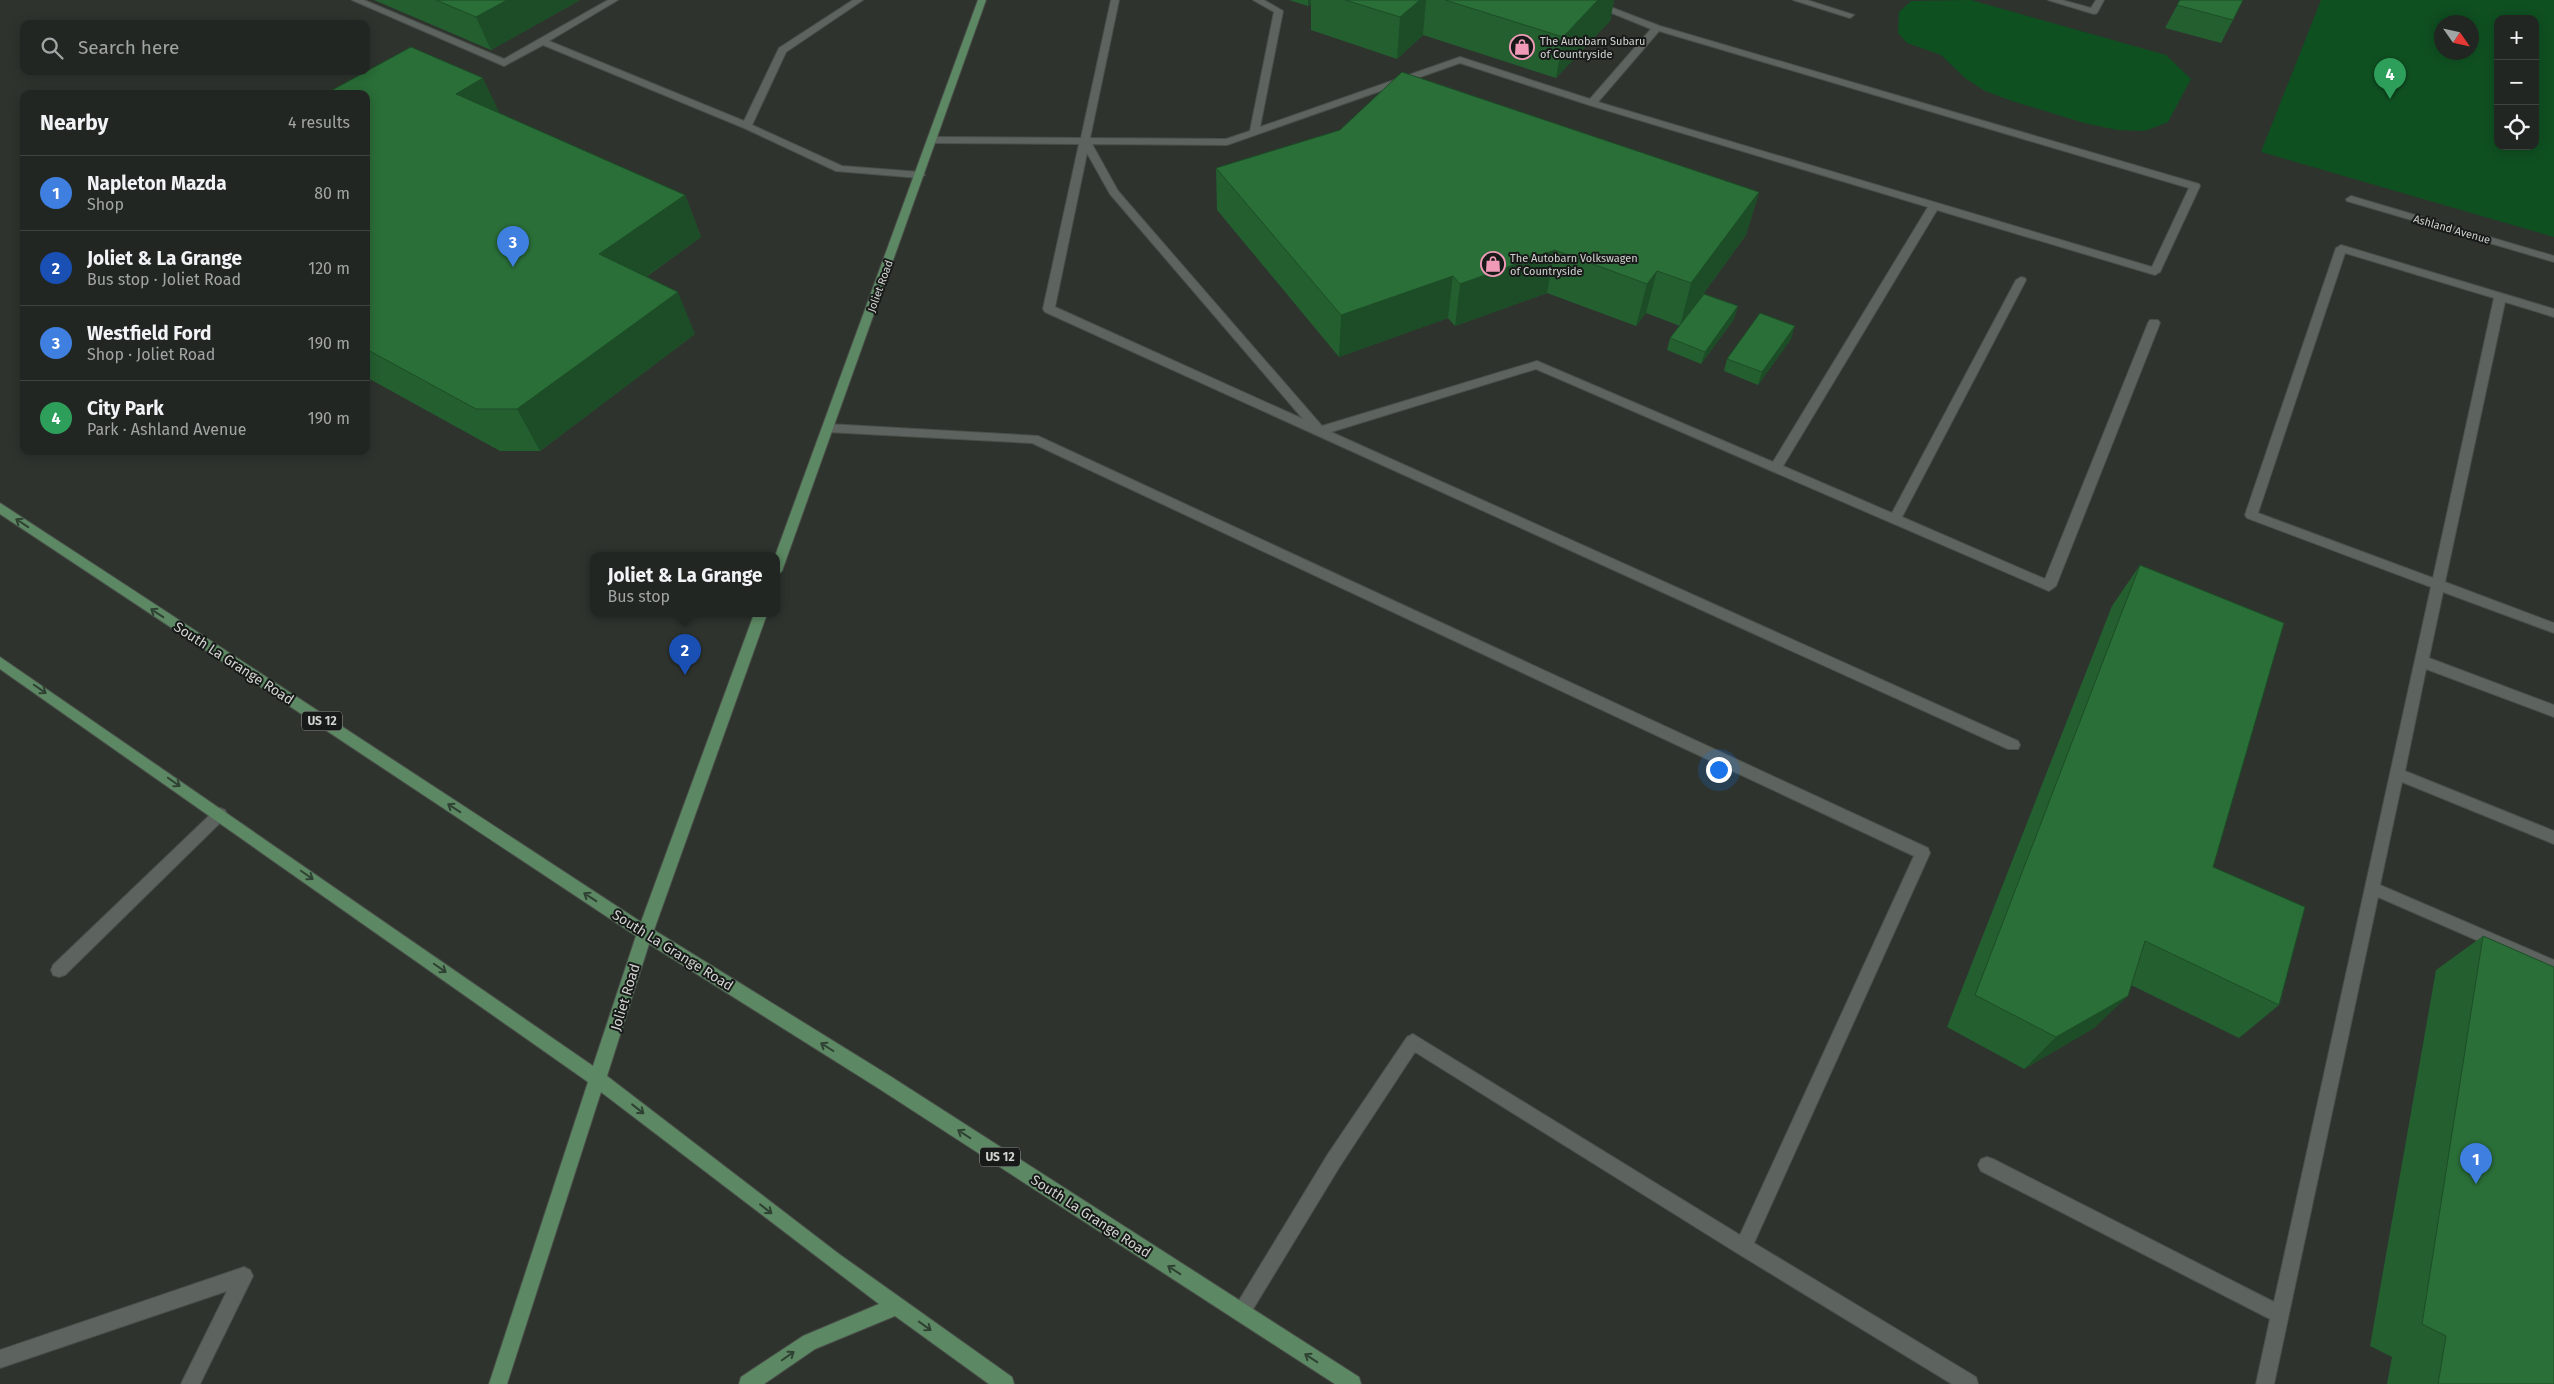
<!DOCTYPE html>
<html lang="en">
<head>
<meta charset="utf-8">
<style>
	body { margin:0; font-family:"Fira Sans",sans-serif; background:#2a2e2a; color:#f1f3f6 }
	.controls { position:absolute; right:15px; top:15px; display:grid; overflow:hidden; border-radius:10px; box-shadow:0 2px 12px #0003 }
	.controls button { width:45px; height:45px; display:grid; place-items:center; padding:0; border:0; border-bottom:1px solid #3f4340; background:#222622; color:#f1f3f6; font:25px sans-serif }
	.compass { position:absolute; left:2434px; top:15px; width:45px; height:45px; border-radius:50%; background:#222622; box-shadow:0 2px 12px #0003; rotate:124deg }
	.you { position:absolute; left:1718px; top:769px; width:18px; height:18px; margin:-12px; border:4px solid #fff; border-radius:50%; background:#1a73e8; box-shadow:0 0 0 8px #1a73e833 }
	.badge { display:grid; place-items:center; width:32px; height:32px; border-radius:50%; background:#f09ab7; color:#fff; font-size:16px; font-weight:700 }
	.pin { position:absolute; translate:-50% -41px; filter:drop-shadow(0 1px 2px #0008) }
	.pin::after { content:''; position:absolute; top:26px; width:18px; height:15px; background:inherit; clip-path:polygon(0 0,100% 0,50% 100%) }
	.popup { position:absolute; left:590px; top:552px; width:190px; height:65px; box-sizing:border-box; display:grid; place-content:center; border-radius:10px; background:#222622; filter:drop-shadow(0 1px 4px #0005); font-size:16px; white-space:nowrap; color:#a2a5a5 }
	.popup b { font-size:19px; color:#f1f3f6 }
	.popup::after { content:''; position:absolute; left:50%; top:100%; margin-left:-10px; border:10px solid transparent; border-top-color:#222622 }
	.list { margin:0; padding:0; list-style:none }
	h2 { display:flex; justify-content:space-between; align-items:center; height:65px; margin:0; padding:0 20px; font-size:21px }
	h2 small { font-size:16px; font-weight:400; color:#a2a5a5 }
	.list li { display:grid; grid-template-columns:32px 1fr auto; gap:15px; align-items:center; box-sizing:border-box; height:75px; padding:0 20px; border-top:1px solid #3f4340 }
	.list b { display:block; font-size:19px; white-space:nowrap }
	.list p { margin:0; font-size:16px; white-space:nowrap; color:#a2a5a5 }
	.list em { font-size:16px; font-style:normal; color:#a2a5a5 }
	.icon { flex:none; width:28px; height:28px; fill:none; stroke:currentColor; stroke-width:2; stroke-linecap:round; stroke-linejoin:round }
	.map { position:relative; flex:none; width:2554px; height:1384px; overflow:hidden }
	.search { position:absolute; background:#222622; box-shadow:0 2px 12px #0003; left:20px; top:20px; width:350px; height:55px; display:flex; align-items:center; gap:12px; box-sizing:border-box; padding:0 18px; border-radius:10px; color:#a2a5a5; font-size:19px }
	.panel { position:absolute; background:#222622; box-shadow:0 2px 12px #0003; left:20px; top:90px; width:350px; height:365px; border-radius:10px }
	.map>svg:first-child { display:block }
	.green { fill:#0f5021; fill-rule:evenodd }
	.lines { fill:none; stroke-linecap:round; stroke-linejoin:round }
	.service-casing { stroke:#4a4f4a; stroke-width:2 }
	.minor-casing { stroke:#4a4f4a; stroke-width:2 }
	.primary-casing { stroke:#4a4f4a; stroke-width:2 }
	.service { fill:#5d635e; fill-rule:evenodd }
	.minor { fill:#5d635e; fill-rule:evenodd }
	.primary { fill:#5c8963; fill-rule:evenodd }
	.wall { fill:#245f30 }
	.shaded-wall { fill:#1d4d27 }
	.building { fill:#2a6e38; stroke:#1d4d27 }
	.oneway { stroke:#2f4132 }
	.labels { text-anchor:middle; stroke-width:4; stroke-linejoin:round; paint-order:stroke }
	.far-poi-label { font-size:11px; fill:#d0d3d0; stroke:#171a18; text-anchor:start }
	.far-street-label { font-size:11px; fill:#d0d3d0; stroke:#171a18 }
	.shield { fill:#171a18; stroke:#989c99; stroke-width:1 }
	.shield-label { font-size:12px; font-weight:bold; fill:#d0d3d0 }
	.street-label { font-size:14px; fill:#d0d3d0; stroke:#171a18 }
</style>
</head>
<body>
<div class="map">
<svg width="2554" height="1384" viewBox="0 0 2554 1384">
	<rect width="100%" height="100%" fill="#2e332e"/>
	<path class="green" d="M1971,0L2166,55L2191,79L2168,122L2145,131L2117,130L2084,123L2012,101L1985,91L1965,78L1941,55L1907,43L1898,33L1899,12L1911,1Z
		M2321,0H2554V237L2261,152ZM2498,19H2535V146H2498ZM2442,22H2472V52H2442Z"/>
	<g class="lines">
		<defs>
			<path id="service" d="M352,0H364L504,59L608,0H618L549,41L744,121L779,48L853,0H863L786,52L752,125L842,166L920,172L925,175L920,178L836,171L744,128L543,45L504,66Z
				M1111,0H1119L1090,138L1226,139L1250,131L1274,12L1253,0H1264L1283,11L1260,127L1460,57L1590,99L1651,29L1580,0H1592L1660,26L2199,184L2200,186L2160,272L2155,275L1937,210L1783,466L1892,513L2016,280L2021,277L2025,278L2026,280L1902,517L2045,579L2148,323L2150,320H2158L2160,323L2056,586L2049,591L1536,369L1331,432L2018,741L2020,745L2018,749H2008L1045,312L1043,309L1079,144L932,143L927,140L932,137L1081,138ZM1659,31L2189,188L2152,267L1598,102ZM1460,63L1589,105L1928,207L1773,462L1537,361L1322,426L1118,191L1092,144L1227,145ZM1087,153L1110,194L1303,419L1055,307Z
				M1793,0H1807L1854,15L1850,18Z
				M2048,0H2062L2091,8L2096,0H2104L2097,13L2094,14Z
				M2341,245L2554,309V317L2505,302L2445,582L2554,623V633L2443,592L2429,658L2554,705V717L2426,669L2405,771L2554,831V844L2402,782L2380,885L2554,960V974L2378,897L2274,1384H2256L2270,1319L1981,1171L1978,1165L1981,1159L1987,1157L1993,1159L2274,1302L2431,587L2247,518L2245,515L2336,248ZM2345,253L2494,298L2433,578L2258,513Z
				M828,424L1038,436L1928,848L1930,853L1754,1243L1976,1377L1978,1384H1952L1737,1253L1415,1052L1340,1166L1247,1319L1241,1322L1235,1319L1232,1313L1235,1307L1328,1154L1407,1037L1413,1034L1740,1235L1914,856L1032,443L828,432L822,428Z
				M220,808L225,810L227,814L225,818L65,975L59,977L53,975L51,970L53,965L215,810Z
				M244,1267L250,1270L253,1276L200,1384H181L227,1291L0,1368V1350Z"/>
			<path id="minor" d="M2351,196L2554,256V262L2347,201L2346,199Z"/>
			<path id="primary" d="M978,0H986L782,571L776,576L775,556Z
				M0,503L641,922L754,614H767L654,930L890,1076L1359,1377L1361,1384H1335L878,1088L649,944L607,1076L839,1254L1012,1377L1014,1384H989L895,1316L815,1349L764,1384H739L741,1377L803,1336L879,1304L601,1092L507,1384H489L588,1082L0,669V657L593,1066L636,936L0,514Z"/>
		</defs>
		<use href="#service" class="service-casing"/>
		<use href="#minor" class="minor-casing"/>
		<use href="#primary" class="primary-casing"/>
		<use href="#service" class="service"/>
		<use href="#minor" class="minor"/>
		<use href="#primary" class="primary"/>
	</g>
	<path class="wall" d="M374,0H580L491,50Z
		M1289,0H1614L1610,21L1556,78L1423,35L1397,59L1311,30V4L1308,6Z
		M2180,0L2233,20L2221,43L2165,28Z
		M366,94L499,113L685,195L701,237L646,277L695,334L540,451H500L366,377Z
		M1216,168L1759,192L1746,235L1680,326L1646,313L1636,326L1547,293L1455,326L1448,318L1339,357L1217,210Z
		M1734,319L1701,364L1667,350L1670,338Z
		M1791,339L1758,385L1724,371L1727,359Z
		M2140,565L2213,867L2279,1005L2239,1038L2131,985L2094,1028L2024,1069L1947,1027L2112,606Z
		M2483,936L2554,1384H2387L2392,1357L2370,1346L2436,970Z"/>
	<path class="shaded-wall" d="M507,0H580L491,50L476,17Z
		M1308,0H1311V4L1308,6Z
		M1420,0H1426L1423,35L1397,59L1400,17Z
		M1598,0H1614L1610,21L1556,78L1563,37Z
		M483,78L503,120L456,94Z
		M1759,192L1746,235L1680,326L1691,283Z
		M685,195L701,237L617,297L599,254Z
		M1555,250L1547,293L1455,326L1460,284Z
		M1657,271L1646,313L1636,326L1647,284Z
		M1453,276L1448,318L1339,357L1341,315Z
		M678,292L695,334L540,451L517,409Z
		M1738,306L1734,319L1701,364L1705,352Z
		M1795,326L1791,339L1758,385L1762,372Z
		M2128,996L2094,1028L2024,1069L2056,1037Z"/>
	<path class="building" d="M436,0H507L476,17Z
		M1345,0H1420L1400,17Z
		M1445,0H1598L1563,37Z
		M2180,0H2243L2233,20L2177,5Z
		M411,47L483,78L456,94L685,195L599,254L678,292L517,409H476L366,349V94H325Z
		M1402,72L1759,192L1691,283L1657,271L1647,284L1555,250L1460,284L1453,276L1341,315L1216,168L1340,130Z
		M1704,294L1738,306L1705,352L1670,338Z
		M1760,313L1795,326L1762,372L1727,359Z
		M2140,565L2284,623L2213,867L2305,907L2279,1005L2145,941L2128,996L2056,1037L1975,995Z
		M2483,936L2554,967V1384H2438L2446,1336L2422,1324Z"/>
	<defs><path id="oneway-shaft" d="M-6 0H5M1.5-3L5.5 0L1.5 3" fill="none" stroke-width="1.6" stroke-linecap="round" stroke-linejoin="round" transform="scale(1.25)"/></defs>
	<g class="oneway">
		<use href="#oneway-shaft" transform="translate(22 523) rotate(-146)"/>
		<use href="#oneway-shaft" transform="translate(157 613) rotate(-147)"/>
		<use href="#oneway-shaft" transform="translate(40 689) rotate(35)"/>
		<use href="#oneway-shaft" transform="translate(174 782) rotate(35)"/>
		<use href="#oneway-shaft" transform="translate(454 808) rotate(-147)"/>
		<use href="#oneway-shaft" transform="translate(307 875) rotate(35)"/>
		<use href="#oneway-shaft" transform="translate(590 897) rotate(-147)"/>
		<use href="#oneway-shaft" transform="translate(440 968) rotate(35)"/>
		<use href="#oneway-shaft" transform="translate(827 1047) rotate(-148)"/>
		<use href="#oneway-shaft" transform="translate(638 1109) rotate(38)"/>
		<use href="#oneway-shaft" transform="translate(964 1134) rotate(-147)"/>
		<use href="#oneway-shaft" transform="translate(766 1209) rotate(38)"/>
		<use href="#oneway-shaft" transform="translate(1174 1270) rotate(-147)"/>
		<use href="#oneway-shaft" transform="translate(925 1326) rotate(36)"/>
		<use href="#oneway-shaft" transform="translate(788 1356) rotate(-35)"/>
		<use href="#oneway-shaft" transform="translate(1311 1358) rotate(-147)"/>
	</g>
	<defs>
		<symbol id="shop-ring" viewBox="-11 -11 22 22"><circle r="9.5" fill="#171a18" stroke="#f09ab7" stroke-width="1.5"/><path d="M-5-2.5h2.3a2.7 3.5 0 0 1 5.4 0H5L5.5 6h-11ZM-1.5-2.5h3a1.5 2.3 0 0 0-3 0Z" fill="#f09ab7"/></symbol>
	</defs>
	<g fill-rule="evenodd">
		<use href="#shop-ring" x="1508" y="33" width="28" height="28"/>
		<use href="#shop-ring" x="1479" y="250" width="28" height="28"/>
	</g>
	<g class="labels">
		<g class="far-poi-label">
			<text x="1540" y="45">The Autobarn Subaru<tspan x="1540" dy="13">of Countryside</tspan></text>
			<text x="1510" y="262">The Autobarn Volkswagen<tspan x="1510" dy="13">of Countryside</tspan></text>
		</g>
		<g class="far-street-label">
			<text transform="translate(2452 229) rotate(16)" y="4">Ashland Avenue</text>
			<text transform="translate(880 286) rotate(-70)" y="4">Joliet Road</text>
		</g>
		<g class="shield">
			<rect x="302" y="711.5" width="40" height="19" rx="4"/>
			<rect x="980" y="1147.5" width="40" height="19" rx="4"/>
		</g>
		<g class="shield-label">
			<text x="322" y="725">US 12</text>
			<text x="1000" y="1161">US 12</text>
		</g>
		<g class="street-label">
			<text transform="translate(234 663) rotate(33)" y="5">South La Grange Road</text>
			<text transform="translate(673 950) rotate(32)" y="5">South La Grange Road</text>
			<text transform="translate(625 997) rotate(-73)" y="5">Joliet Road</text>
			<text transform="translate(1091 1216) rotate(33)" y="5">South La Grange Road</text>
		</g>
	</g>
</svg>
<div class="controls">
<button>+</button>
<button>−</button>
<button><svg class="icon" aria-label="locate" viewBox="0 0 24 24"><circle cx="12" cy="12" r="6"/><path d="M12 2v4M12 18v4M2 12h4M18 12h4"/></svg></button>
</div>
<svg class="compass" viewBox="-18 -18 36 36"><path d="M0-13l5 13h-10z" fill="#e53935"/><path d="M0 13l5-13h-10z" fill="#a2a5a5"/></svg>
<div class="you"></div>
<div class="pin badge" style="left:2476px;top:1184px;background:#3f7fe0">1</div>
<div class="pin badge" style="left:685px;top:675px;background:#1a4fb4">2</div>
<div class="popup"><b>Joliet &amp; La Grange</b>Bus stop</div>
<div class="pin badge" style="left:513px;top:267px;background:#3f7fe0">3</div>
<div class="pin badge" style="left:2390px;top:99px;background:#2e9e5b">4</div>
<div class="search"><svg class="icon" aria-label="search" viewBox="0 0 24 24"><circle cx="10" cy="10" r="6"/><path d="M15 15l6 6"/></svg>Search here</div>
<section class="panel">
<h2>Nearby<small>4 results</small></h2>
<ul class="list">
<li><span class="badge" style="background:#3f7fe0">1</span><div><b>Napleton Mazda</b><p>Shop</p></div><em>80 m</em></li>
<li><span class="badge" style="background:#1a4fb4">2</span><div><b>Joliet &amp; La Grange</b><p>Bus stop · Joliet Road</p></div><em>120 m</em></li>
<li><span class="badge" style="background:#3f7fe0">3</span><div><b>Westfield Ford</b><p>Shop · Joliet Road</p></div><em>190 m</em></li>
<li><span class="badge" style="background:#2e9e5b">4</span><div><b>City Park</b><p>Park · Ashland Avenue</p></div><em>190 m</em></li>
</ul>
</section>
</div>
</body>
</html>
